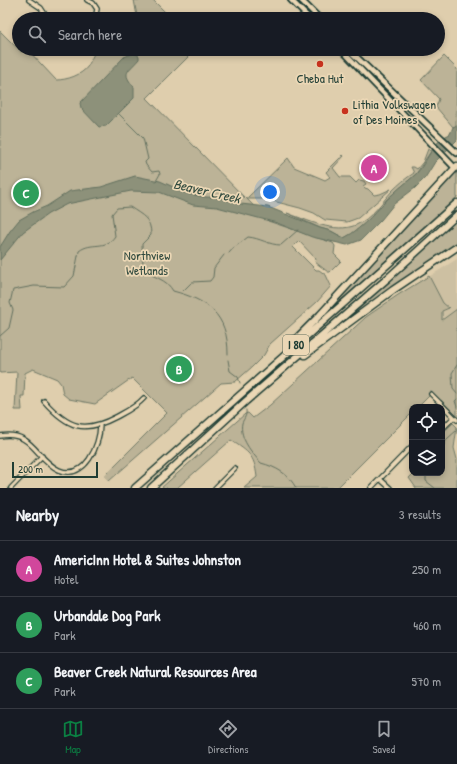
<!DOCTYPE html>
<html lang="en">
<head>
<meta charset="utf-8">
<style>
	body { margin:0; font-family:"Patrick Hand",sans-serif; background:#242831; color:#f1f3f6 }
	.controls { position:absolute; right:12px; bottom:12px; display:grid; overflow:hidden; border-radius:8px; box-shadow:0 2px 6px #0003 }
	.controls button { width:36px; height:36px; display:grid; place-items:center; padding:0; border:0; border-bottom:1px solid #363941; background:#171b24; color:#f1f3f6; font:20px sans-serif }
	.scale { position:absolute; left:12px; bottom:10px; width:86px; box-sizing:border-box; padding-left:4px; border:2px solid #1f3d34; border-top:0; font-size:11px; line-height:14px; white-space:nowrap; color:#1f3d34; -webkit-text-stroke:3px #ebd7b5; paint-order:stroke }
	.you { position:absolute; left:270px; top:192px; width:14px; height:14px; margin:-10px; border:3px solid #fff; border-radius:50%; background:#1a73e8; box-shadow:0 0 0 6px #1a73e833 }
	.badge { display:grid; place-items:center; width:26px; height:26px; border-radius:50%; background:#0b8043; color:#fff; font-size:13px; font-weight:700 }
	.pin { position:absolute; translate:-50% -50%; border:2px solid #fff; box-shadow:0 1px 4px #0006 }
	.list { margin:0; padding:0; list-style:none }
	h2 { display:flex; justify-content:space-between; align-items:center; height:52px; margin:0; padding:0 16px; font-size:17px }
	h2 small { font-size:13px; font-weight:400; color:#9ea1a6 }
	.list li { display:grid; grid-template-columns:26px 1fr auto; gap:12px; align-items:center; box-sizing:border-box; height:56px; padding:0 16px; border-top:1px solid #363941 }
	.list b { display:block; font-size:15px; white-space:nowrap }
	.list p { margin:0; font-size:13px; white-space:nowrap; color:#9ea1a6 }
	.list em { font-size:13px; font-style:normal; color:#9ea1a6 }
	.icon { flex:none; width:22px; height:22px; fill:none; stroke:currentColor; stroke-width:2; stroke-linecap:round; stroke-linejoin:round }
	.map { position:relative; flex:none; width:457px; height:488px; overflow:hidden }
	.search { position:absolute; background:#171b24; box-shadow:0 2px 6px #0003; left:12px; right:12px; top:12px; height:44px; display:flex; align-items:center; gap:10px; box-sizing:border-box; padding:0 14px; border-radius:22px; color:#9ea1a6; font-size:15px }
	.sheet { height:220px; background:#171b24 }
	nav { display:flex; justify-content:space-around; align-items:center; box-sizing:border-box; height:56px; border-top:1px solid #363941; background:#171b24; font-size:11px; color:#9ea1a6 }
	nav a { display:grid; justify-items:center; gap:2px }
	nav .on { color:#0b8043 }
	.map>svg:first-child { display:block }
	.built { fill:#cdc0a2 }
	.green { fill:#bcb397; stroke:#6e7866 }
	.water { fill:#8d917a; stroke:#616f5e }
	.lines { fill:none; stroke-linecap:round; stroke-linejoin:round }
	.stream { stroke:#616f5e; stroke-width:1 }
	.minor-casing { stroke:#1f3d34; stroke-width:6 }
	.secondary-casing { stroke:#1f3d34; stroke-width:8 }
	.motorway-casing { stroke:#1f3d34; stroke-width:9 }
	.minor { stroke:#ebd7b5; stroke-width:3.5 }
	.secondary { stroke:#ebd7b5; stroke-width:4.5 }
	.motorway { stroke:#ebd7b5; stroke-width:6 }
	.poi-dot { fill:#c8321e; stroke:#ebd7b5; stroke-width:1.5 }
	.labels { text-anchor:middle; stroke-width:3.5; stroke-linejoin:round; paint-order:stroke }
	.shield { fill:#ebd7b5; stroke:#5c6b5b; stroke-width:1 }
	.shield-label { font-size:12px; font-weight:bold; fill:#1f3d34 }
	.poi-label { font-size:13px; fill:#1f3d34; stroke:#ebd7b5 }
	.park-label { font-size:13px; fill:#2f493e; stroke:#ebd7b5 }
	.water-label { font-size:14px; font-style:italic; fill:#304a3e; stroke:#ebd7b5 }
</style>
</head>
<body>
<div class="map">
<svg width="457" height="488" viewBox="0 0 457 488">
	<rect width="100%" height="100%" fill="#dfcead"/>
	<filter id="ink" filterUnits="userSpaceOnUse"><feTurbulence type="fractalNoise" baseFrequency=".025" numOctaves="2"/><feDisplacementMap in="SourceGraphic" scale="8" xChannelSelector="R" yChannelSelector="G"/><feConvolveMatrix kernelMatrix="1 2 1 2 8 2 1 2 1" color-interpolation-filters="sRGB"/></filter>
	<g filter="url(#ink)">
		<path class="built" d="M457,259V309L434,326L402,294Z"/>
		<path class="green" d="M134,0H153L172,19H139L137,16Z
			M0,31L21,52L27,49L56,80C67,80 82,75 88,66C92,59 92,55 98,49H196L147,98L246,199L288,158L294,167L325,180L330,177L326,172L343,155L344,156L333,168L340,177H350L356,183L359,180L364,181L366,184L363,186L365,188L368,189L374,195L380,194L391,189L358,218L347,222L325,220L314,213L300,208L265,199H247L268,221L333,243L335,246L334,254L341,261L330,272H328L315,262L316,259L299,241L293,247L316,270H319L326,275L331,286L317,302L270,344L264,355L252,367L235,382L221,383L109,481L104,476L167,413L132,378L95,404L69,399L63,394L61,384L57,379L33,369L25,373L24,396H21L22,410H15L17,372L0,373Z
			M444,56L457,69L456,126L453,127L436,107L439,99L421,80Z
			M428,149L431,151L416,174L387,199L368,221L354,233L344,238L331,231L320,228L287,213C307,220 335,234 356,225C371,219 382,202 392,191C399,184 406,178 414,173L411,167H414L417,169L423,162Z
			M455,171L457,174V197L323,316Z
			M457,220V244L399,282L333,330Z
			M429,276L443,303L449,308L442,311V320L457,309V416L441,400L439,402L431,394L418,407H412V413L337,488H244L257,477C254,454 249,453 231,440L177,488H161L245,414L248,413L253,418L270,405L366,317L398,295Z
			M453,423L457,427L454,448L457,459V488H416L409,478L414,473H442V433Z"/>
		<path class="water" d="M134,53L139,56V59C128,72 121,72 134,87V98L106,126L99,127L81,108L80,103L124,57Z
			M457,125V140L435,162L425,178L415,188L394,204L381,220L361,240L347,245L312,237L277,223L217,207L193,205L159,192L131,191L67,204L48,214L23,232L0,260V247L10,231L19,220L33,212L47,206L70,191L101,187L135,176L160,181L189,194L205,197L228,198L241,204L268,207L320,228L331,231L344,238C365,227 377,209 394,193C401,186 410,180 417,173C428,161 433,140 450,134L453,127Z"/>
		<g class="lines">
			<path class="stream" d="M119,114L143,138L148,159L145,162L146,165L152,172L159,171L160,174L156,181
				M229,253C234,246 241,243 248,237C260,238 269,245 281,245L298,230
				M183,291L192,282L210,281L213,277L214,268L224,255
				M0,336L9,328L13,310L10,303L13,290L34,286L64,287L74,276L79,251C92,241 105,251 115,236L112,214L117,208L130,207C143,216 151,218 151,235L142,244L143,265C146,268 149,273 152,275C161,280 167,281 173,291C207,300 228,314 228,354
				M228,360L230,371L238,377L240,383
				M457,365L452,373L453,389L457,394
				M457,399L455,401L457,407
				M246,410C247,416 244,418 242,423C239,438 252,453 261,463C276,467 289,474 296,488
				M442,449L447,439L457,430
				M426,473V481L435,488"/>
			<defs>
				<path id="minor" d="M29,0L41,8L48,19
					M87,0L93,3L97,9L95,19
					M431,394L457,420
					M44,401C68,428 84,434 116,417C127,411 136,407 144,398
					M442,429L454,417
					M0,436C33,430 36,460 59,470C85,481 100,445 100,425
					M380,479L390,488
					M11,488L42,456
					M215,488L235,468
					M371,488L412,446"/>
				<path id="secondary" d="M291,0L310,19
					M301,0L320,19
					M341,49L455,168
					M348,49L457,153"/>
				<path id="motorway" d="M290,345L320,315L457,166
					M305,355L393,290L457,247
					M135,488L457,203
					M151,488L246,401L388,278L457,215"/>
			</defs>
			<use href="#minor" class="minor-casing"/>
			<use href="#secondary" class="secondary-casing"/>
			<use href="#motorway" class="motorway-casing"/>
			<use href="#minor" class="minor"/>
			<use href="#secondary" class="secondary"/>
			<use href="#motorway" class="motorway"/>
		</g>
	</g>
	<g class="poi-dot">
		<circle cx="320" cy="64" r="4"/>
		<circle cx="345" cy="111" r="4"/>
	</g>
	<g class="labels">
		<rect class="shield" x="283" y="335" width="26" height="20" rx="3"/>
		<g class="shield-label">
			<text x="296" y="349">I 80</text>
		</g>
		<g class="poi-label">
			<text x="320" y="83">Cheba Hut</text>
			<text x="353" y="109" text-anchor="start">Lithia Volkswagen<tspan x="353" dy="15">of Des Moines</tspan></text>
		</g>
		<g class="park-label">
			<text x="147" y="260">Northview<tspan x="147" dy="15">Wetlands</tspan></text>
		</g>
		<g class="water-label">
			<text transform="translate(207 191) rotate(13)" y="5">Beaver Creek</text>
		</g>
	</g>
</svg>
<div class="controls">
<button><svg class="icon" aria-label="locate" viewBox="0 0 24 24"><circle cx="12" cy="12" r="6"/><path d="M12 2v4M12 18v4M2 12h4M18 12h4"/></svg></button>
<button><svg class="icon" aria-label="layers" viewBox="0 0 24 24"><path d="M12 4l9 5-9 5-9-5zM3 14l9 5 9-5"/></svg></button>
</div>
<div class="scale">200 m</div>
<div class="you"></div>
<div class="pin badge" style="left:374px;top:168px;background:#d1479c">A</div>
<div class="pin badge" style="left:179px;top:369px;background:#2e9e5b">B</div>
<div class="pin badge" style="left:26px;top:193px;background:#2e9e5b">C</div>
<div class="search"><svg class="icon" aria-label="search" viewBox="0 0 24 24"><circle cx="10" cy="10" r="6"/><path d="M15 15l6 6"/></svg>Search here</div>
</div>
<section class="sheet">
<h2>Nearby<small>3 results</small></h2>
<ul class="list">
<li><span class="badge" style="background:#d1479c">A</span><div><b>AmericInn Hotel &amp; Suites Johnston</b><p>Hotel</p></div><em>250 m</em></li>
<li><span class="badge" style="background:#2e9e5b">B</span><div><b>Urbandale Dog Park</b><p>Park</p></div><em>460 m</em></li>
<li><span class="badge" style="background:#2e9e5b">C</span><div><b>Beaver Creek Natural Resources Area</b><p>Park</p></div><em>570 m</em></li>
</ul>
</section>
<nav>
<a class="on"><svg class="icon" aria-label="map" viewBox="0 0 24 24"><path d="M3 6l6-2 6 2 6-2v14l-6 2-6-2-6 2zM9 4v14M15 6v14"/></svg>Map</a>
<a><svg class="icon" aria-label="directions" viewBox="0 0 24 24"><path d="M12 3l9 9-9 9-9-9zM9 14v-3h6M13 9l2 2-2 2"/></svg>Directions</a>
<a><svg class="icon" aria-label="saved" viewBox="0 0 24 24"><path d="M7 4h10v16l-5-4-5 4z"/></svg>Saved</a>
</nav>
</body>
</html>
